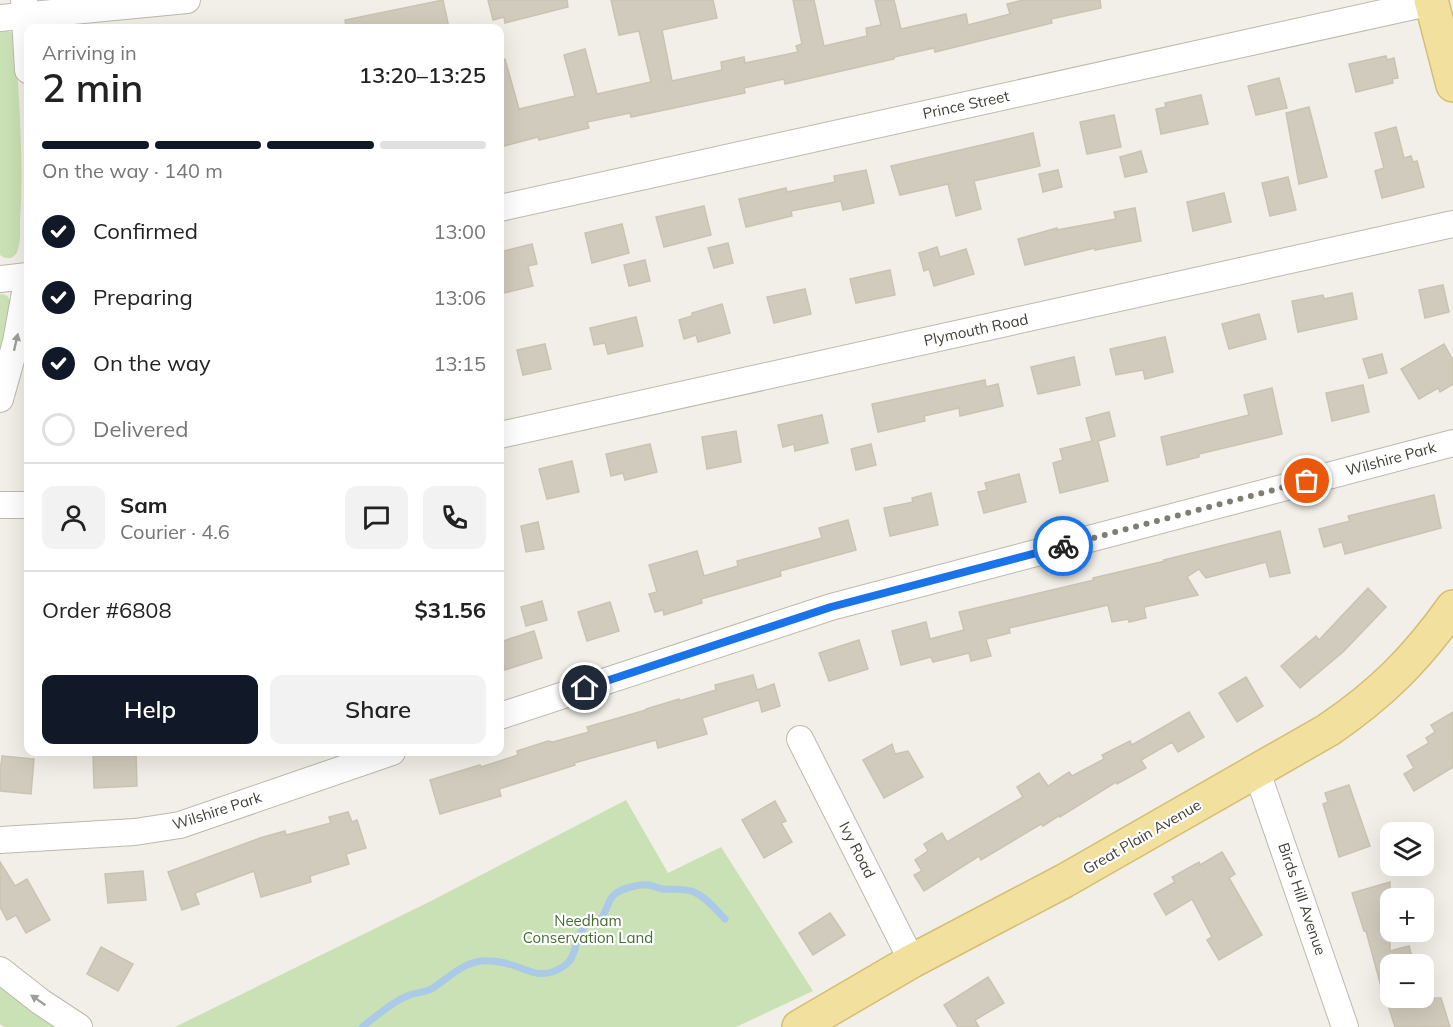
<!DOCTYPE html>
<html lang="en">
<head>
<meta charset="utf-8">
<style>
	body { margin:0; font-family:Mulish,sans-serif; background:#f2f2f2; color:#222; height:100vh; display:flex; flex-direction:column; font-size:22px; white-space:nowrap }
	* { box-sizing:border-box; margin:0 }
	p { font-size:20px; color:#767676 }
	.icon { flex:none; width:33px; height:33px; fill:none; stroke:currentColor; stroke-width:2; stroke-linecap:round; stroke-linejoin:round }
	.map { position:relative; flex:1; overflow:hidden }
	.panel { position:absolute; left:24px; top:24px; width:480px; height:732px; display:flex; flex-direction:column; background:#fff; border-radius:12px; box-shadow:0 6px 24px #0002 }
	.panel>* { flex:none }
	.controls { position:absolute; left:1380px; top:822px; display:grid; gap:12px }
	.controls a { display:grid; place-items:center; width:54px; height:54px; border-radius:12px; background:#fff; box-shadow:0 6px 24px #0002; font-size:30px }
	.pin { position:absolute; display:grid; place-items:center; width:51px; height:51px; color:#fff; margin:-26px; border:3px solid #fff; border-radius:50%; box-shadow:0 2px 6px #0007 }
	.courier { position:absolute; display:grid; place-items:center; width:60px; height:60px; margin:-30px; border:4px solid #1a73e8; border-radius:50%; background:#fff; color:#222; box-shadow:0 2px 8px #0007 }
	.head em { font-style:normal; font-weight:600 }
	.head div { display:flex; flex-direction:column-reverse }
	.head { display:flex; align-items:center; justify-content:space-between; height:102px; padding:0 18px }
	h1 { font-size:39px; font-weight:600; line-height:45px }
	.bar { display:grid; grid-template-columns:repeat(4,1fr); gap:9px 6px; align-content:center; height:72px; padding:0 18px }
	.bar i { height:8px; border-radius:4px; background:#e0e0e0 }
	.bar .on { background:#111827 }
	.bar p { grid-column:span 4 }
	.line { display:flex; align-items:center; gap:15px; padding:0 18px; border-top:2px solid #e0e0e0 }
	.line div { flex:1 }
	.round { display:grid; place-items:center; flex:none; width:63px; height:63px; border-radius:12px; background:#f2f2f2 }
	ol { padding:0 18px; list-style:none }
	li { display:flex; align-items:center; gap:18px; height:66px }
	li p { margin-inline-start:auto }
	li .icon { padding:6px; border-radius:50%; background:#111827; color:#fff; stroke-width:4 }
	li:last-child { color:#767676 }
	li i { width:33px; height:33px; border:3px solid #e0e0e0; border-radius:50% }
	.action { display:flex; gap:12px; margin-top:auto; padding:12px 18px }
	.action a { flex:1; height:69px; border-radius:12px; background:#111827; color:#fff; font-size:24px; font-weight:600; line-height:69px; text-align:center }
	.action a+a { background:#f2f2f2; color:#222 }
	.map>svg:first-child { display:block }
	.green { fill:#c9e1b4 }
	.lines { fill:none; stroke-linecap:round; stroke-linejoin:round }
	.stream { stroke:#aacae7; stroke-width:7 }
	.building { fill:#d1cbbd; stroke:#cbc3b1; stroke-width:1.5 }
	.minor-casing { stroke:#beb9ad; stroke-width:28 }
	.major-casing { stroke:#d5be71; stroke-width:36 }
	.minor { stroke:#fff; stroke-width:26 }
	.major { stroke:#f2e09f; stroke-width:33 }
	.oneway { fill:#a19f9a }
	.done { stroke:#807d74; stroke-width:6; stroke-dasharray:0 10.8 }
	.route { stroke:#1a73e8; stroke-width:8 }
	.labels { text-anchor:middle; stroke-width:4.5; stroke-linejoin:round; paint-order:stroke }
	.street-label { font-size:15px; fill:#433f36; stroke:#fff }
	.park-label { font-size:15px; fill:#446e31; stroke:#fff }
</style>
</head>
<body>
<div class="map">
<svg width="1453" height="1027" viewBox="0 0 1453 1027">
	<rect width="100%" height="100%" fill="#f1efe7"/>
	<!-- green -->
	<g class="green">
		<path d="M4,30L11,32L15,37C19,99 24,160 20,222C20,231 21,246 16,254C11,260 5,259 0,255V31Z"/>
		<path d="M0,294C7,294 10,298 11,304L0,358Z"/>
		<polygon points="626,800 668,873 721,847 813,991 736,1027 175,1027 431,901"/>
		<polygon points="0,983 60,1027 5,1027 0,1024"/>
	</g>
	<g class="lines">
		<!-- stream -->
		<path class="stream" d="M362,1027C377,1016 390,1003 407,996C416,992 425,993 433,988C451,976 466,959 490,961C497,961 505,963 512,965C526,969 537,977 552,972C579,962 571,950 582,930C586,923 595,924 601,918C607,912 607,901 614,895C621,888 640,884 649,885C654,886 658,888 662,889C673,890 684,888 694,892C706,897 716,910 725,919"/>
	</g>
	<!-- building -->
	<g class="building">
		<polygon points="443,0 449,28 346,28 345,20"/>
		<polygon points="488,0 567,0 568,7 505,23 504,17 493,20"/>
		<polygon points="611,0 713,0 717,18 662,30 672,81 722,70 721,62 744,57 745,63 798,52 796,46 802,44 793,0 814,0 824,46 867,36 866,28 881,25 875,0 894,0 901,29 966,14 968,25 1010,14 1007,4 1023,0 1100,0 1101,8 1051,19 1052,23 935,52 934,48 894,57 894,59 785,84 784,79 744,88 745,93 631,117 630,113 587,122 589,128 539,140 538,137 500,147 500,60 505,59 519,109 575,96 564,55 585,49 597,94 651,82 639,31 619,35"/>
		<polygon points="1386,56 1387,60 1394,58 1398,78 1392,79 1393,83 1356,92 1349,64"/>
		<polygon points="1279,78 1287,108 1256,115 1248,86"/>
		<polygon points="1201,95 1208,124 1161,134 1156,109 1166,107 1165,103"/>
		<polygon points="1309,107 1327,177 1299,184 1286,113"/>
		<polygon points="1114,115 1121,147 1087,154 1080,122"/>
		<polygon points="1396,127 1404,158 1411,156 1413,162 1417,161 1424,187 1382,198 1375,171 1384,168 1375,133"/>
		<polygon points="1033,133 1040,166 974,181 981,209 956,216 948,184 900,195 891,166"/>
		<polygon points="1141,151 1147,172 1125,177 1120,157"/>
		<polygon points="866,170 874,203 843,210 841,201 791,211 792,216 746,227 739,199 786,188 787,192 835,182 834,176"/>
		<polygon points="1058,170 1062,187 1043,192 1039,174"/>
		<polygon points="1288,177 1296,210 1270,216 1262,183"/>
		<polygon points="1224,193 1231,222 1193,231 1187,202"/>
		<polygon points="704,206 711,235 664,247 656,217"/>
		<polygon points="1135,208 1141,241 1095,250 1095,248 1025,265 1018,239 1057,228 1057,230 1116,219 1114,212"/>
		<polygon points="622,224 629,253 592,263 585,233"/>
		<polygon points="728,243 733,263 714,268 708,248"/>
		<polygon points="532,244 537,264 528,266 533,286 504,293 500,274 500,252"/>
		<polygon points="937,247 940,257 966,249 974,274 934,286 929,269 924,271 919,253"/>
		<polygon points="645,260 650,281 629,286 624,265"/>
		<polygon points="890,270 895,295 856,303 850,279"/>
		<polygon points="1443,285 1449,312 1425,318 1419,290"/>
		<polygon points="805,289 811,314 774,323 767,297"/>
		<polygon points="1352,293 1357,319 1298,332 1292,301 1323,295 1324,299"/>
		<polygon points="722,304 730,333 698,342 696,335 684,339 679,320 692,316 692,313"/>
		<polygon points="1259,314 1266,339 1229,349 1222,324"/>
		<polygon points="636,317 643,346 608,354 605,343 594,345 590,328"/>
		<polygon points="1165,337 1173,372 1145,379 1143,370 1116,375 1110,349"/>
		<polygon points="545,344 551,369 523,375 517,350"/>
		<polygon points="1444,344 1453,360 1453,384 1440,392 1438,388 1419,399 1401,369"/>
		<polygon points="1382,354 1387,373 1369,378 1363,359"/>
		<polygon points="1074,357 1080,385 1038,394 1031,367"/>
		<polygon points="985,380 986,387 998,384 1003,406 960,416 959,408 924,416 925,421 878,432 872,404"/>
		<polygon points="1363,385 1369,412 1332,421 1326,393"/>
		<polygon points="1272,388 1282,434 1199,454 1199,457 1167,465 1161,437 1249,415 1244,395"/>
		<polygon points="1109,412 1115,436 1098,441 1108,481 1060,493 1053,463 1063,460 1060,449 1092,441 1086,418"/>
		<polygon points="822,415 828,443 795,451 794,444 783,447 778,425"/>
		<polygon points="736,431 741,462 707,469 702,437"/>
		<polygon points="650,444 657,472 625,480 623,473 611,476 606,454"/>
		<polygon points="871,444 876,465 856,470 851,449"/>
		<polygon points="572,461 579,492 547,499 539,469"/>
		<polygon points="1019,474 1026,502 984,513 978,492 987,490 985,483"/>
		<polygon points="931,493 938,525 890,536 884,508 913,502 912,498"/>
		<polygon points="1434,495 1441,528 1345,554 1342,542 1324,547 1319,529 1350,521 1348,516"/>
		<polygon points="848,520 856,550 780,571 781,576 701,599 702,603 664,615 663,610 655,612 649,594 657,592 649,565 697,551 704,576 738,566 737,561 822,538 819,528"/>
		<polygon points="538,522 544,549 526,552 521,526"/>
		<polygon points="1280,531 1290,573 1270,577 1266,562 1206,578 1199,569 1187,577 1198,595 1144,607 1146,618 1129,622 1128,619 1112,622 1108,605 1009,628 1010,633 986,639 991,656 971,661 969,653 933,662 931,657 901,665 892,631 926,622 930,639 964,630 959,612 1094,580 1093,578 1165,561 1164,560"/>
		<polygon points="1368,588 1386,607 1343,652 1300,688 1281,666 1316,636 1319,640"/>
		<polygon points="542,601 547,620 526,626 521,607"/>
		<polygon points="610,602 619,631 587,641 578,612"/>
		<polygon points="534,631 542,658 505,670 504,665 500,666 500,642"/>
		<polygon points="859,640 868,669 829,681 819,653"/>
		<polygon points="753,675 757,690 774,684 780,706 762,712 759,700 702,718 707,734 658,748 656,740 574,763 575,765 499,789 501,796 440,814 430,780 480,765 481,767 518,755 517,751 548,741 553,742 589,732 587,727 646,710 646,709 679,699 679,701 716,690 715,685"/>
		<polygon points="1246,677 1263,706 1237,722 1219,693"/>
		<polygon points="1189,712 1204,737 1178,752 1172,742 1141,760 1146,768 1117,784 1116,782 1060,817 1060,815 1043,826 1041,824 981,860 979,856 924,891 914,875 922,871 915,860 928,851 924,844 942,833 947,842 1023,797 1017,787 1039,773 1048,786 1069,772 1072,776 1104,759 1102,755 1130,741 1132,745"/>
		<polygon points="1453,712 1453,767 1414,791 1404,774 1414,768 1407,756 1429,743 1426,738 1435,732 1431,725"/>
		<polygon points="892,744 895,754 908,751 923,777 884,798 863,760"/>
		<polygon points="93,752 136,752 137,786 94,788"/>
		<polygon points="2,756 34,759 31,794 0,791 0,765 1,765"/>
		<polygon points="1349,785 1370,846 1339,857 1323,804 1328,802 1325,793"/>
		<polygon points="775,801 786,821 781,823 792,842 764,858 742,820"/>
		<polygon points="348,812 352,822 357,820 366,848 346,854 349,864 310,876 311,882 261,897 254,871 195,893 199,904 182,910 168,872 260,838 285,831 286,835 331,823 329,817"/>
		<polygon points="1222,852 1235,874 1229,878 1262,935 1219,960 1207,940 1212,937 1192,899 1166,915 1154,894 1175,882 1172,877 1199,862 1200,865"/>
		<polygon points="0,862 15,886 27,879 50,920 26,933 16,915 7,920 0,907"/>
		<polygon points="143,871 146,900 108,903 105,874"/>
		<polygon points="1390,882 1390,951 1409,946 1414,964 1390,964 1390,998 1441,998 1450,1027 1395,1027 1388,1005 1386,1005 1366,931 1364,931 1352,893"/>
		<polygon points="830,913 845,935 813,955 799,933"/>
		<polygon points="101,947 133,964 118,991 87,974"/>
		<polygon points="988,977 1004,1003 975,1020 979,1027 958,1027 944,1005"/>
	</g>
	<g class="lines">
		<!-- minor casing -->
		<g class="minor-casing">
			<g id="minor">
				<polyline points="24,0 28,70"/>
				<polyline points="0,18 187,0"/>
				<polyline points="500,208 1432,2"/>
				<polyline points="0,279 28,276"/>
				<polyline points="0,399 16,342 28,276"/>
				<polyline points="500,435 1453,224"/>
				<polyline points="0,505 28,505"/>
				<polyline points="500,716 831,607 1453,443"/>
				<polyline points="800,739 912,961"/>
				<polyline points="1257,772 1345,1027"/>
				<polyline points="0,840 135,832 180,825 392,752"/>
				<polyline points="0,970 41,1002 79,1027"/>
			</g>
		</g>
		<!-- major casing -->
		<g class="major-casing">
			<g id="major">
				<polyline points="1431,0 1453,85"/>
				<path d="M799,1027L912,961L1064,881L1328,730C1381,694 1416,659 1453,607"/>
			</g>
		</g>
		<!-- minor -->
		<use href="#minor" class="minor"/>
		<!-- major -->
		<use href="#major" class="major"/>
	</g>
	<!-- one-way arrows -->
	<defs><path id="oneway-solid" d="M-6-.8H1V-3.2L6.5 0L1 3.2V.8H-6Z" transform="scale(1.5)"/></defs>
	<g class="oneway">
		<use href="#oneway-solid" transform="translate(16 342) rotate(-77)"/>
		<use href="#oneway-solid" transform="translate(38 1000) rotate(-145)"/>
	</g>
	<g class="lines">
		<!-- done -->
		<polyline class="done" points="1063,546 1307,481"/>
		<!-- route -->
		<polyline class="route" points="585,688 831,607 1063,546"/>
	</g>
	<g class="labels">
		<!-- street labels -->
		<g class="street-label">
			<text transform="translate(966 105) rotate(-12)" y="5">Prince Street</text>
			<text transform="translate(976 330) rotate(-12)" y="5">Plymouth Road</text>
			<text transform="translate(1391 459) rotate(-15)" y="5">Wilshire Park</text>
			<text transform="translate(217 811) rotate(-18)" y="5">Wilshire Park</text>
			<text transform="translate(1142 837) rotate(-30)" y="5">Great Plain Avenue</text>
			<text transform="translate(857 850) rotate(63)" y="5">Ivy Road</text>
			<text transform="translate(1302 899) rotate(71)" y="5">Birds Hill Avenue</text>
		</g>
		<!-- park labels -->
		<g class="park-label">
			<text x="588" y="926">Needham<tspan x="588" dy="17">Conservation Land</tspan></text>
		</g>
	</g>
</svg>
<div class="controls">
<a><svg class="icon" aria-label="layers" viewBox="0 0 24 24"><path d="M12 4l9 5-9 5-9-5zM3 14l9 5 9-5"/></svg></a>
<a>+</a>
<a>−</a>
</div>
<div class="pin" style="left:1307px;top:481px;background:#ea580c"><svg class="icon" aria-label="bag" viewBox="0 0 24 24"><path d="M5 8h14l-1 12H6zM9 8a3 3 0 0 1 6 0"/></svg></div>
<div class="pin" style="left:585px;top:688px;background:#1f2937"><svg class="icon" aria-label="home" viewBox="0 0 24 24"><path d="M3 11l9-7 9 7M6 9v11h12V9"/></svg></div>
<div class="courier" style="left:1063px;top:546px"><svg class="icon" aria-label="bike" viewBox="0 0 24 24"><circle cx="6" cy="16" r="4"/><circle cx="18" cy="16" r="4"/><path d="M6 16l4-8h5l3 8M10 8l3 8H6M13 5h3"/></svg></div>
<section class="panel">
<div class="head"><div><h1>2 min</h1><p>Arriving in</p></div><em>13:20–13:25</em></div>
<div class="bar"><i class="on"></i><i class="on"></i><i class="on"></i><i></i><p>On the way · 140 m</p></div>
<ol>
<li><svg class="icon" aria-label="check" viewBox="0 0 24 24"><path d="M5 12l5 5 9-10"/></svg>Confirmed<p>13:00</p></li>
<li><svg class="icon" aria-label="check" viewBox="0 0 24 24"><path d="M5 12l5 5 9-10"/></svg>Preparing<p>13:06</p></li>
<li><svg class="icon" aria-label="check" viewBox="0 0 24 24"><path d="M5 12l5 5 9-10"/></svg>On the way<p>13:15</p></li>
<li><i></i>Delivered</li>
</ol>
<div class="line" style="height:108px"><a class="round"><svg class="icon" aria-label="person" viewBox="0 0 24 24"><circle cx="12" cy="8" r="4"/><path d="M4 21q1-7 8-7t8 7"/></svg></a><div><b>Sam</b><p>Courier · 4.6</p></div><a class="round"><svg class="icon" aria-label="chat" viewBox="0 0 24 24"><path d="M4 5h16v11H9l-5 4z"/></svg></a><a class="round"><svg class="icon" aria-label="phone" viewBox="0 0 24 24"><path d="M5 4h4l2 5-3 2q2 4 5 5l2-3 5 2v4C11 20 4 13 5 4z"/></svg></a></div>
<div class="line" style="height:78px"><div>Order #6808</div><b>$31.56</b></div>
<div class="action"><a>Help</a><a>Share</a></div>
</section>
</div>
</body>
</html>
